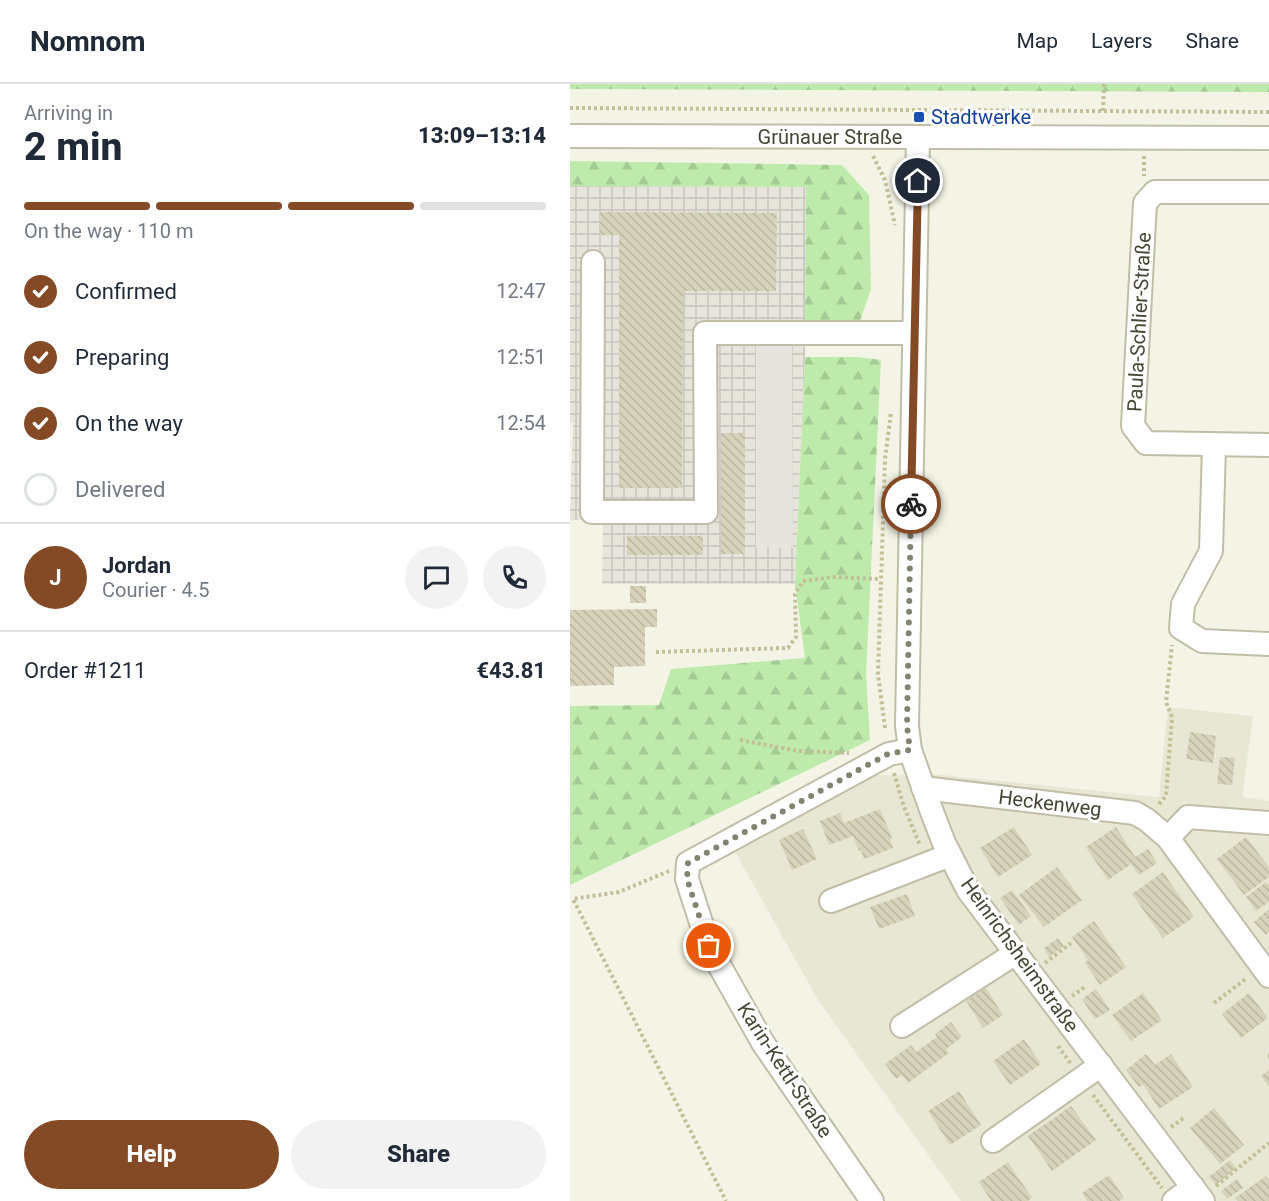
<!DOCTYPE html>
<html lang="en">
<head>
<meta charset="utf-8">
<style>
	body { margin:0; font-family:Roboto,sans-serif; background:#f2f2f3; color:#1f2937; height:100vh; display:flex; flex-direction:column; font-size:22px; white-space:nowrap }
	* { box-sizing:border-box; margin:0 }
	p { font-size:20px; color:#747a83 }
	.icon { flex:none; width:33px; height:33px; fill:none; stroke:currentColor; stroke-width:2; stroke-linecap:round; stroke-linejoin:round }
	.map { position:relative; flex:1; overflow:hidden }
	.sheet { display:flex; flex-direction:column; background:#fff; width:570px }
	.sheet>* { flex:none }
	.pin { position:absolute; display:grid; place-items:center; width:51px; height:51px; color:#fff; margin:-26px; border:3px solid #fff; border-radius:50%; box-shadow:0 2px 6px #0007 }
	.courier { position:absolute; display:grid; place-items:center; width:60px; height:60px; margin:-30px; border:4px solid #844a26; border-radius:50%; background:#fff; color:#222; box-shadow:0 2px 8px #0007 }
	.summary em { font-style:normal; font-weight:800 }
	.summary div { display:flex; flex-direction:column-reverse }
	.summary { display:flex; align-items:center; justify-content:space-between; height:102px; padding:0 24px }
	h1 { font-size:39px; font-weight:800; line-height:45px }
	.bar { display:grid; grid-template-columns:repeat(4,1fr); gap:9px 6px; align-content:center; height:72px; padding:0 24px }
	.bar i { height:8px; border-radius:4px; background:#e0e1e3 }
	.bar .selected { background:#844a26 }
	.bar p { grid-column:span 4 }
	.line { display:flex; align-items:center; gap:15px; padding:0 24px; border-top:2px solid #e0e1e3 }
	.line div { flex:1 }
	.round { display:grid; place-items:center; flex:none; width:63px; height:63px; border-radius:32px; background:#f2f2f3 }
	ol { padding:0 24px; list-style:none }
	li { display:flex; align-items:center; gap:18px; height:66px }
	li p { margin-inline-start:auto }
	li .icon { padding:6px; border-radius:50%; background:#844a26; color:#fff; stroke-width:4 }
	li:last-child { color:#747a83 }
	li i { width:33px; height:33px; border:3px solid #e0e1e3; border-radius:50% }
	.action { display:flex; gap:12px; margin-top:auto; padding:12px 24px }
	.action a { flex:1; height:69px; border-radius:36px; background:#844a26; color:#fff; font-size:24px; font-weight:800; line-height:69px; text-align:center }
	.action a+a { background:#f2f2f3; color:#1f2937 }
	header { display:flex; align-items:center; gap:36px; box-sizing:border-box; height:84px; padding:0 30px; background:#fff; border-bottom:2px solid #e0e1e3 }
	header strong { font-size:28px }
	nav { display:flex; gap:33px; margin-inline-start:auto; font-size:21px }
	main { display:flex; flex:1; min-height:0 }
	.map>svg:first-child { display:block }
	.residential { fill:#e8e7d4 }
	.industrial { fill:url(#industrial-grid) }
	.forest { fill:url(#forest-firs) }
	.parking { fill:#e5e4de }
	.building { fill:url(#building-back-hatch) }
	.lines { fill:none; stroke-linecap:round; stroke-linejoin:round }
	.minor-casing { stroke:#c0bea8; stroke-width:26 }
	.path { stroke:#c3bf98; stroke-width:4; stroke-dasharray:3 3; stroke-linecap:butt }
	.minor { stroke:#fff; stroke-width:22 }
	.done { stroke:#848273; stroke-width:6; stroke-dasharray:0 10.8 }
	.route { stroke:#844a26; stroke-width:8 }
	.transit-dot { fill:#1a4fb4; stroke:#fff; stroke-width:2 }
	.labels { text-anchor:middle; stroke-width:6; stroke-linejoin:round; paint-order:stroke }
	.transit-label { font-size:20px; fill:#164399; stroke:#fff; text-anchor:start }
	.street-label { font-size:20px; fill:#474535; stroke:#fff }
</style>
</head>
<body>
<header>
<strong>Nomnom</strong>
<nav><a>Map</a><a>Layers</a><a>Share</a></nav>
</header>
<main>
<section class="sheet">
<div class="summary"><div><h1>2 min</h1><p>Arriving in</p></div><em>13:09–13:14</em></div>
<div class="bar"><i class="selected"></i><i class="selected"></i><i class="selected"></i><i></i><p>On the way · 110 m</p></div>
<ol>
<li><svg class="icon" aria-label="check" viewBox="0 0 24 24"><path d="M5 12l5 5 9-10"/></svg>Confirmed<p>12:47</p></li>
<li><svg class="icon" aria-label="check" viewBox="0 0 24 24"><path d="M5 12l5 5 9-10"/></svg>Preparing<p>12:51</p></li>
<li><svg class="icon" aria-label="check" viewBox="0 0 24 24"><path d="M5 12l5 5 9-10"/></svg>On the way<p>12:54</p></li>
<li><i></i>Delivered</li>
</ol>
<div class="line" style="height:108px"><b class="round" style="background:#844a26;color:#fff">J</b><div><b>Jordan</b><p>Courier · 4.5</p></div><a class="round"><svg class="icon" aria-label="chat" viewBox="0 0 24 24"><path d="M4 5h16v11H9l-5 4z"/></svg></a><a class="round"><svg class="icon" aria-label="phone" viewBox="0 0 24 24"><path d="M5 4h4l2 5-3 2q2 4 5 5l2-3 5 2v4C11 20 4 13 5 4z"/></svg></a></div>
<div class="line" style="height:78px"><div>Order #1211</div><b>€43.81</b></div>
<div class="action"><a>Help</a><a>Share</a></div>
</section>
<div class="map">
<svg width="699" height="1117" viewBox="0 0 699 1117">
	<defs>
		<pattern id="industrial-grid" width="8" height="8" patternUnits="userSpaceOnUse" patternTransform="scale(1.5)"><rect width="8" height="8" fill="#e6e4db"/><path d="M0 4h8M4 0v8" fill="none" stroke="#c7c5bd"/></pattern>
		<pattern id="forest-firs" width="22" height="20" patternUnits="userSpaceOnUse" patternTransform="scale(1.5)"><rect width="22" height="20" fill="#beebac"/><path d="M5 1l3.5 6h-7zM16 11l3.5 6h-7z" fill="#a5cb95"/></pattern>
		<pattern id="building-back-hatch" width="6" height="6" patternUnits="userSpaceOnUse" patternTransform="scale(1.5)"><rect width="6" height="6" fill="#d7d3bb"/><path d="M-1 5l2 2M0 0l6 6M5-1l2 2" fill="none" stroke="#bab6a1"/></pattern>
	</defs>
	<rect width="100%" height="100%" fill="#f4f4e6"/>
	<!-- residential -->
	<polygon class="residential" points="598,623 683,632 672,713 699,717 699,1117 391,1117 248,916 159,757 286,692 362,690 589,713"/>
	<!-- industrial -->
	<polygon class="industrial" points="0,102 236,103 235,273 225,500 32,500 33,436 0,436 3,339 0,339"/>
	<!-- forest -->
	<g class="forest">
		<polygon points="0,0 699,0 699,8 0,5"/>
		<polygon points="0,77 272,81 299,111 301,205 290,237 235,238 236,103 0,102"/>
		<polygon points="235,273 288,273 311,276 296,591 300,656 0,801 0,622 89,621 101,585 235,574 225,500"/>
	</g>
	<!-- parking -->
	<polygon class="parking" points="222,260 223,464 186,464 186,261"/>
	<!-- building -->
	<g class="building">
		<polygon points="30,128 207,129 206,207 113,207 112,404 49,404 49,151 30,151"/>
		<rect x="151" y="349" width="24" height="121"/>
		<rect x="57" y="452" width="76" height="19"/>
		<rect x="60" y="502" width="16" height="17"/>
		<polygon points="87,525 87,543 75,543 75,582 44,583 44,601 0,602 0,526"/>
		<polygon points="620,648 646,652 643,679 616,675"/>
		<polygon points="650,673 665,674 662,701 647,700"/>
		<polygon points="310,725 322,754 320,755 323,764 294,775 291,766 289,767 283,752 259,761 250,737 270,729 274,739"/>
		<polygon points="444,743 462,771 428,793 410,764"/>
		<polygon points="546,743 565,773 578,765 587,779 569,791 561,780 538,796 516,763"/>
		<polygon points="233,745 247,775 222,786 209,756"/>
		<polygon points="676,753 699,783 699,793 674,811 647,775"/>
		<polygon points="487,783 512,816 474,843 449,811"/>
		<polygon points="593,788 624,833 593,854 562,810"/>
		<polygon points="696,798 699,801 699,818 686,827 676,813"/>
		<polygon points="442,806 461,832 449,841 430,814"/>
		<polygon points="337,810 345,832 309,845 300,823"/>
		<polygon points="699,825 699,848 696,851 684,838"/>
		<polygon points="524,837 556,883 530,901 515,879 518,876 502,853"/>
		<polygon points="488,854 494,862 479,873 474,864"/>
		<polygon points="416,904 433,931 413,944 396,917"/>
		<polygon points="526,905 540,926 525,935 512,915"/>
		<polygon points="573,909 592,936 561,957 542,931"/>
		<polygon points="679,909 698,934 671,954 652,930"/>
		<polygon points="381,938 392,953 376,965 379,969 338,999 332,991 326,995 315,980 341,961 346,968 367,953 365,950"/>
		<polygon points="454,955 471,980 440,1001 423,977"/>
		<polygon points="576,970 585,981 601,970 623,1003 589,1025 573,1000 569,1003 556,986"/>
		<polygon points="699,986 699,1003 691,992"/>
		<polygon points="389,1007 411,1041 380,1061 358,1027"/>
		<polygon points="501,1022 526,1056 482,1087 458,1052"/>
		<polygon points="644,1024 674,1061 650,1080 620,1044"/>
		<polygon points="660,1076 666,1084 646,1101 639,1093"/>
		<polygon points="438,1078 462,1114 458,1117 421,1117 409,1098"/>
		<polygon points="539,1091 554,1114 549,1117 517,1117 512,1109"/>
		<polygon points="696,1092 699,1096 699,1117 668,1117 665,1114"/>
		<polygon points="667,1095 673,1104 657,1115 651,1107"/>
	</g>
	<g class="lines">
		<!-- minor casing -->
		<g class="minor-casing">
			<g id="minor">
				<polyline points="0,52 699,54"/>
				<polyline points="348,54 337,642 340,666 362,728 374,759 398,806 633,1117"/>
				<polyline points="699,108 585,108 575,119 563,342 576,359 699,361"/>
				<polyline points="23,178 22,428 136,428 135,249 344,249"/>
				<polyline points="644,361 641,467 613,520 611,544 632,557 699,560"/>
				<polyline points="353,704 565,729 577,736 598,754 699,892"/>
				<polyline points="598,754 618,733 699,739"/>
				<polyline points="261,817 380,771"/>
				<polyline points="332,942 446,869"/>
				<polyline points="423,1057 531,981"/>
				<polyline points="302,1117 193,959 139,863 117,795 118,779 319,670 340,666"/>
				<polyline points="604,1117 623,1103"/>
			</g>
		</g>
		<!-- path -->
		<g class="path">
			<polyline points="0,24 699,28"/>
			<polyline points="533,27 534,0"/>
			<polyline points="303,72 315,96 325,141"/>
			<polyline points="574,72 574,92"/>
			<polyline points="86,568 218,564 226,553 225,510 233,497 263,493 310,495"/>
			<polyline points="315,644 308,590 315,375 321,328"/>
			<polyline points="170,656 229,667 279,669"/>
			<polyline points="324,689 334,723 350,761"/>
			<polyline points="589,720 596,712 602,633 596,618 602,561"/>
			<polyline points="99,787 49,808 3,815 156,1117"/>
			<polyline points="475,879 501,859"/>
			<polyline points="502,912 516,902"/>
			<polyline points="644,919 677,894"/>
			<polyline points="488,962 501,980"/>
			<polyline points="698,972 699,972"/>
			<polyline points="523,1011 592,1104"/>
			<polyline points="601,1043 615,1033"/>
			<polyline points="646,1102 699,1059"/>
		</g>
		<!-- minor -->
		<use href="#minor" class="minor"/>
	</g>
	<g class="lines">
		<!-- done -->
		<polyline class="done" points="139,862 117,795 118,779 318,670 340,666 337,642 341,420"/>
		<!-- route -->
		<polyline class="route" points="341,420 348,97"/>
	</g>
	<!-- markers -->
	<rect class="transit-dot" x="343" y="27" width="12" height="12" rx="3"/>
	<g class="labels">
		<!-- transit labels -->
		<g class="transit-label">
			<text x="361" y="40">Stadtwerke</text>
		</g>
		<!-- street labels -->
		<g class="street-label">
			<text x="260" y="60">Grünauer Straße</text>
			<text transform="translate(569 238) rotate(-87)" y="7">Paula-Schlier-Straße</text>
			<text transform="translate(480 719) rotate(7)" y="7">Heckenweg</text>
			<text transform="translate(450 871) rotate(54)" y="7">Heinrichsheimstraße</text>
			<text transform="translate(215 986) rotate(57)" y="7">Karin-Kettl-Straße</text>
		</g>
	</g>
</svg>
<div class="pin" style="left:139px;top:862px;background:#ea580c"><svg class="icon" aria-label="bag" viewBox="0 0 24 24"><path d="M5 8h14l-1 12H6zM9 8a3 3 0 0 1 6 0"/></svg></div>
<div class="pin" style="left:348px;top:97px;background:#1f2937"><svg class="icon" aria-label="home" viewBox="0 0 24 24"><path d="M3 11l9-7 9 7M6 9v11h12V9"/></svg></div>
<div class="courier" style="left:341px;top:420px"><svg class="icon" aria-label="bike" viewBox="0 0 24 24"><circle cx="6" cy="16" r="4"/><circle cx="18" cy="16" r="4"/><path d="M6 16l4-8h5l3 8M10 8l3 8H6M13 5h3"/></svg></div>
</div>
</main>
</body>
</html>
